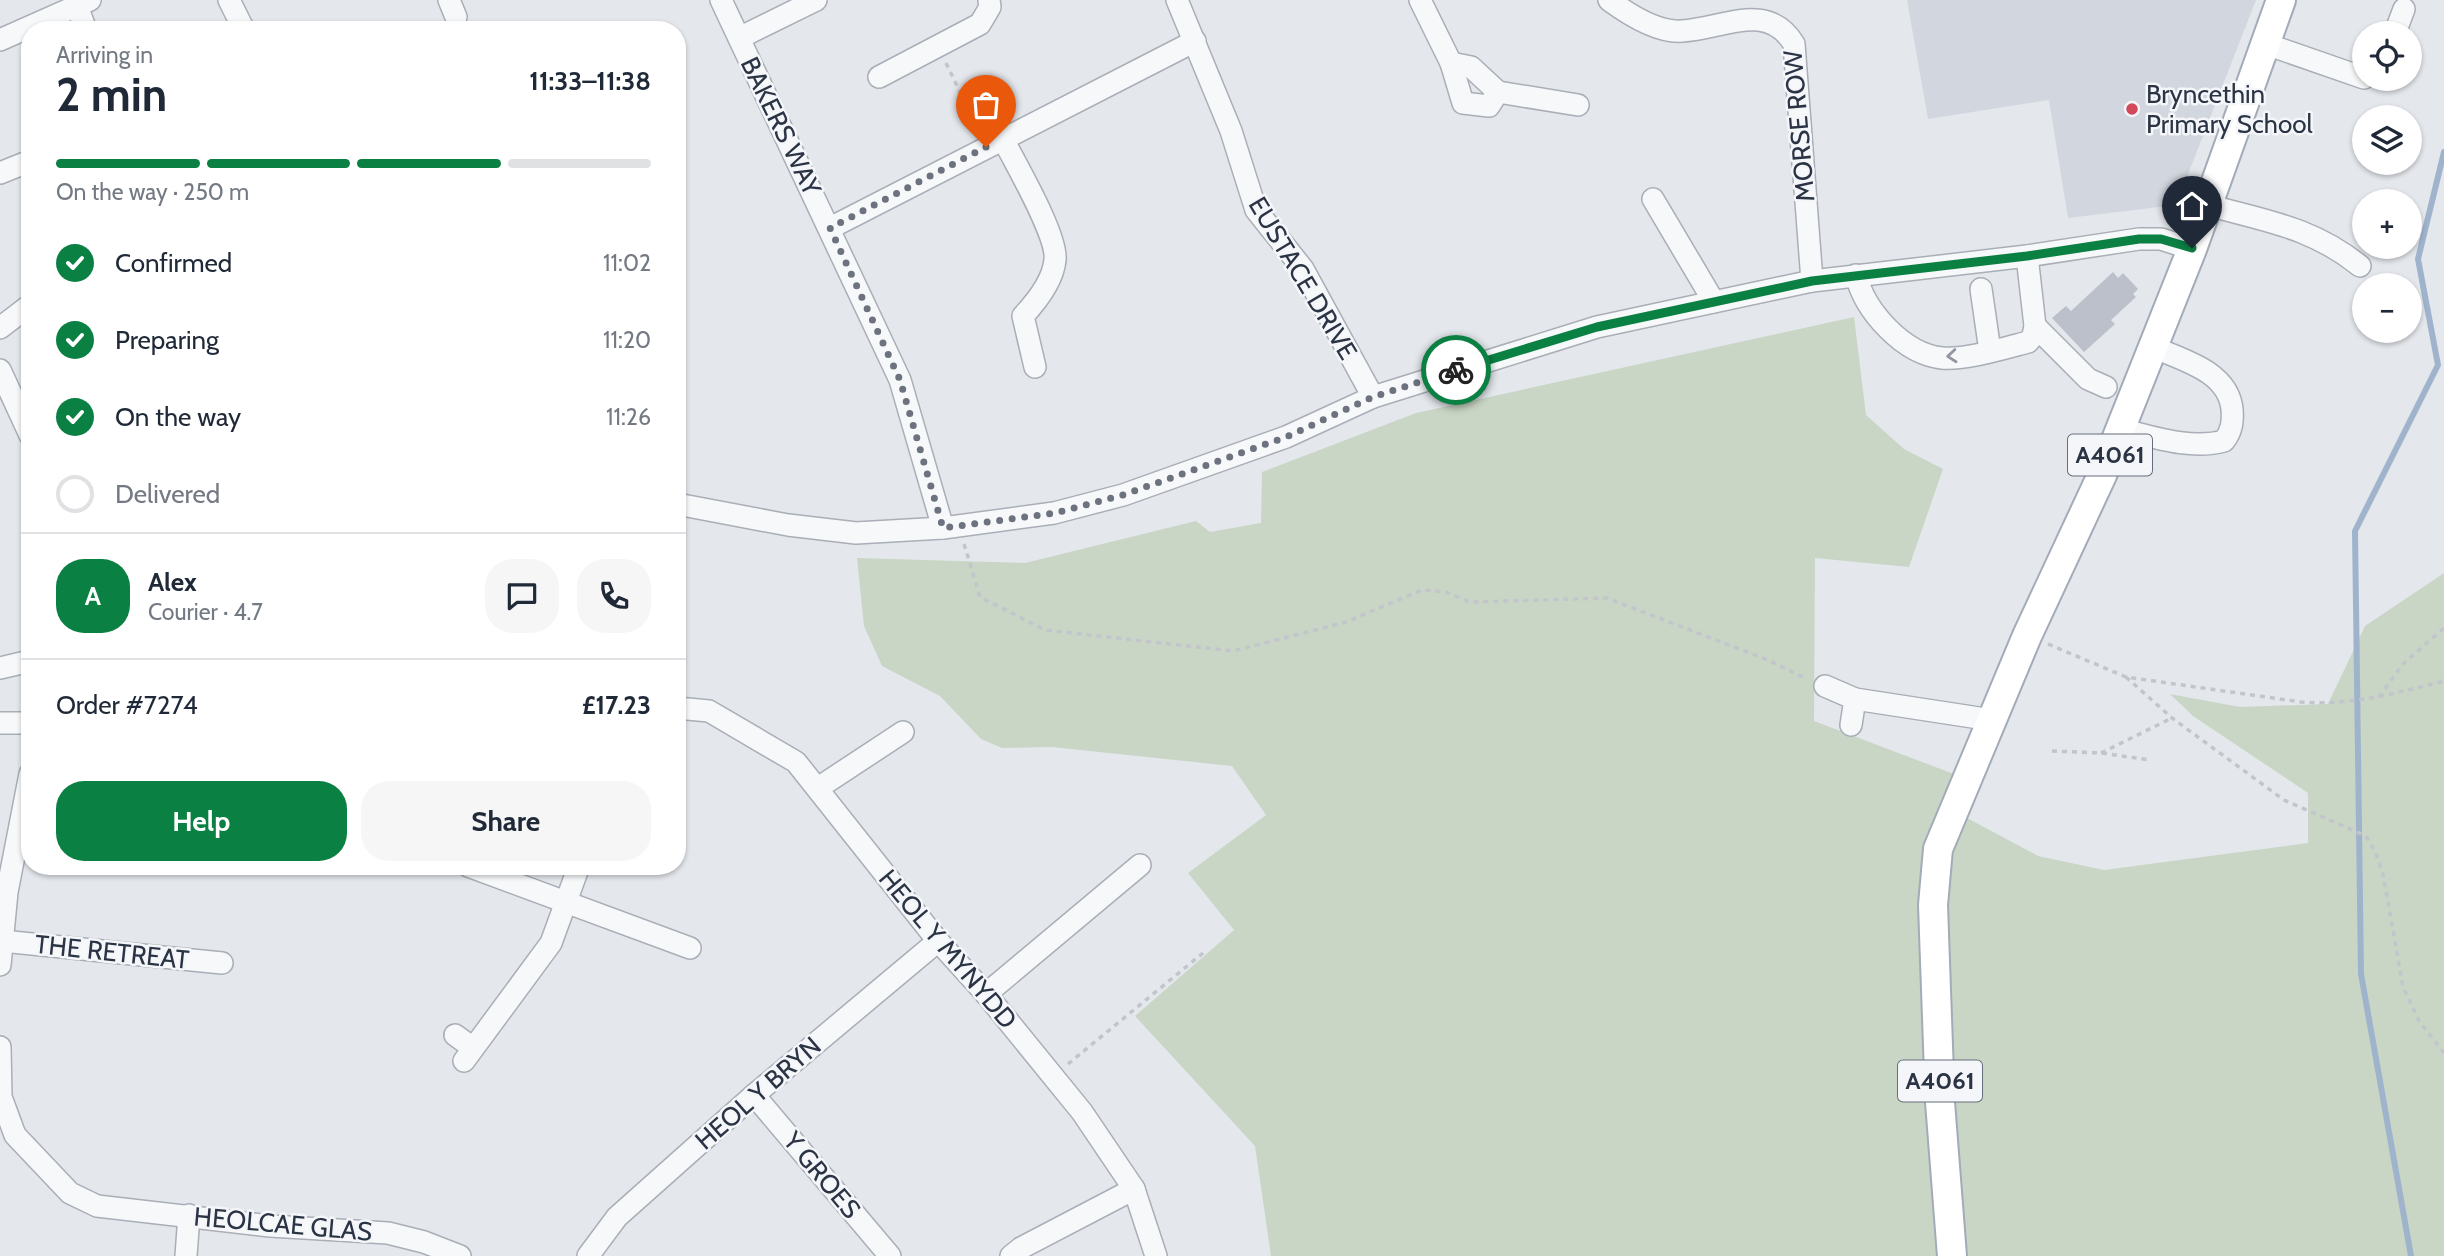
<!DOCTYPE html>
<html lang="en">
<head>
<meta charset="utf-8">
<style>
	body { margin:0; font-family:Cabin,sans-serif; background:#f6f6f7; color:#1f2937; height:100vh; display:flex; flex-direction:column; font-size:26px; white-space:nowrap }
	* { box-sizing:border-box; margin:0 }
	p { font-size:23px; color:#747a83 }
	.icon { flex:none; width:38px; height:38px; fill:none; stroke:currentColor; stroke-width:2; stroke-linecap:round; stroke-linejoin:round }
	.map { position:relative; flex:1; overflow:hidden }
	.details { position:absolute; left:21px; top:21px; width:665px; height:854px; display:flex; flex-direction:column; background:#fff; border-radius:28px; box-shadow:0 2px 5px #0004 }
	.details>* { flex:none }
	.buttons { position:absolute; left:2352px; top:21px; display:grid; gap:14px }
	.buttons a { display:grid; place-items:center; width:70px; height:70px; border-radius:50%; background:#fff; box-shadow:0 2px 5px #0004; font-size:35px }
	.pin { position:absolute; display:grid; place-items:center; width:60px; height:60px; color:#fff; margin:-72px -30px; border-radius:50% 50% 50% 0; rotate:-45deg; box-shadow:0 0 7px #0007 }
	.pin .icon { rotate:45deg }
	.courier { position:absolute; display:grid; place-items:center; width:70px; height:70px; margin:-35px; border:5px solid #0b8043; border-radius:50%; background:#fff; color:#222; box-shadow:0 2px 9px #0007 }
	.head em { font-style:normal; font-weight:700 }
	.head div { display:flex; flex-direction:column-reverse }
	.head { display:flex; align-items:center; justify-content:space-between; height:119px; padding:0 35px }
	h1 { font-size:46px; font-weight:700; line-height:52px }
	.bar { display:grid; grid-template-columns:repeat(4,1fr); gap:10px 7px; align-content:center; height:84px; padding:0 35px }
	.bar i { height:9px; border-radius:5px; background:#e0e1e3 }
	.bar .active { background:#0b8043 }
	.bar p { grid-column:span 4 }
	.line { display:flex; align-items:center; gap:18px; padding:0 35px; border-top:2px solid #e0e1e3 }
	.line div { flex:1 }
	.round { display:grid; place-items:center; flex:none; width:74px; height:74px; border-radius:28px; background:#f6f6f7 }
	ol { padding:0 35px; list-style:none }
	li { display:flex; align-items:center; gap:21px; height:77px }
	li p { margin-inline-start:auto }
	li .icon { padding:7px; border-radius:50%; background:#0b8043; color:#fff; stroke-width:4 }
	li:last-child { color:#747a83 }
	li i { width:38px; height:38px; border:4px solid #e0e1e3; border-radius:50% }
	.button { display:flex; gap:14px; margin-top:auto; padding:14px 35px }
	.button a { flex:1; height:80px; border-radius:28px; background:#0b8043; color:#fff; font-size:28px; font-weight:700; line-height:80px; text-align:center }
	.button a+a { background:#f6f6f7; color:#1f2937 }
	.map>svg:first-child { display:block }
	.built { fill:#d2d6de }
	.green { fill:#c9d6c5 }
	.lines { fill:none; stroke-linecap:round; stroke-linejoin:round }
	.stream { stroke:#9fb4cc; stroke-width:6 }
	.building { fill:#bbc0ca }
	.minor-casing { stroke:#a9aeb7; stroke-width:24 }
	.major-casing { stroke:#a3abb8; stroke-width:32 }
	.path { stroke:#c2c5cb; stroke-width:3.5; stroke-dasharray:5 5; stroke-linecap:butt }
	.minor { stroke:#f7f8fa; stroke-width:21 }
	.major { stroke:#fff; stroke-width:28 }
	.oneway { stroke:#9196a0 }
	.done { stroke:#6c737f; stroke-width:7; stroke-dasharray:0 12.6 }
	.route { stroke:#0b8043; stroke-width:9 }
	.poi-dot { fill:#d1495b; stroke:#f4f6f9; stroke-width:2.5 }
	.labels { text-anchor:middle; stroke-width:5; stroke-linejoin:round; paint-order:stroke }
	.shield { fill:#f4f6f9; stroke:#676e7b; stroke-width:2 }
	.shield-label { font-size:24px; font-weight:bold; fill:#2b3445 }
	.poi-label { font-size:26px; fill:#2b3445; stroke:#f4f6f9; text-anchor:start }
	.street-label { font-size:26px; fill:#2b3445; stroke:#f4f6f9 }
</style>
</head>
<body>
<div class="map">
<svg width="2444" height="1256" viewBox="0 0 2444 1256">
	<rect width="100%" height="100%" fill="#e4e7ec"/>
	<!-- built -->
	<polygon class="built" points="1907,0 2256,0 2176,205 2068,218 2049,100 1928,119"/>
	<!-- green -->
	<polygon class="green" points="1854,317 1866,415 1904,449 1943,469 1909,567 1815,558 1814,721 1967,779 1954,811 2038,856 2104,870 2308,843 2308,793 2193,716 2170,694 2240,707 2328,704 2365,626 2444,573 2444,1256 1271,1256 1255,1146 1135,1016 1234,930 1188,873 1266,815 1232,766 1052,747 1002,748 981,739 940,696 882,666 864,626 857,558 1025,563 1196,521 1210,532 1261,523 1262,472 1416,413"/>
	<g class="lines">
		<!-- stream -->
		<polyline class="stream" points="2411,1256 2361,974 2355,531 2438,365 2418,259 2444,152"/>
	</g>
	<!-- building -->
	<polygon class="building" points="2113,272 2118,278 2123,273 2138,289 2133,294 2136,297 2111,320 2115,324 2084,352 2052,318 2066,306 2071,311"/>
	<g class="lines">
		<!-- minor casing -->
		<g class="minor-casing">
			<g id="minor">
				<polyline points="229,0 244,30"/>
				<polyline points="449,0 456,17"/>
				<polyline points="721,0 900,380 943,528"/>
				<polyline points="1177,0 1231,131 1256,210 1303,269 1373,397"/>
				<polyline points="1420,0 1451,63 1463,103 1489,106 1498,92"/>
				<path d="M1609,0C1628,14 1657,33 1682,31C1723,29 1767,0 1794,44L1812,281"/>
				<polyline points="77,6 86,30"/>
				<polyline points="2395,33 2404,9"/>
				<polyline points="739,38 816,0"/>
				<polyline points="0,40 90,0"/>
				<polyline points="2266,44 2364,78"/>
				<polyline points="1451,63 1471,67 1498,92"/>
				<polyline points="879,77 980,24 990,7 989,0"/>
				<polyline points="1498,92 1578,105"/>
				<path d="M1003,139C1015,163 1058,236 1055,260C1053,281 1037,301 1023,316L1035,367"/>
				<polyline points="0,173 30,161"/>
				<polyline points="1653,199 1714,302"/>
				<path d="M2208,205C2265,221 2312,227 2360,266"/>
				<polyline points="830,228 1195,41"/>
				<path d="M1856,275C1865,312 1904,354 1942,358C1966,360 2005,348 2028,342L2033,336L2035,326L2027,256"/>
				<polyline points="1981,289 1990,351"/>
				<polyline points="2035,326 2088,379 2106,387"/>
				<polyline points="0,328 30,305"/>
				<polyline points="0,370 30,435"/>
				<path d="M2120,429C2153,437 2191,450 2224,441C2232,431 2233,421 2232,409C2228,371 2182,360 2153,347"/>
				<polyline points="677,504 788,525 856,533 943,528 1054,513 1123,495 1286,437 1373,397 1597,327 1812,281 2027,256 2139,239 2161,239 2192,249"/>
				<polyline points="0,668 30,661"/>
				<polyline points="1825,686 1855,699 1992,720"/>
				<polyline points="677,708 709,711 796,762 938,941 986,994 1082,1112 1134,1189 1156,1256"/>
				<polyline points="0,723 30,723"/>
				<polyline points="1851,725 1855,699"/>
				<polyline points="818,788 903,732"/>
				<polyline points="468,866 690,948"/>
				<polyline points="2,941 222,963"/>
				<polyline points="0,965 7,892 30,774"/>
				<polyline points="986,994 1140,865"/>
				<polyline points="455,1035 473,1048"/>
				<polyline points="0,1047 1,1097 15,1135 70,1193 97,1206 270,1226 388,1233 424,1242 460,1256"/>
				<polyline points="464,1061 551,943 579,866"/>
				<polyline points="754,1095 890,1256"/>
				<polyline points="186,1256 189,1215"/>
				<polyline points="588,1256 617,1217 754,1095 938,941"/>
				<polyline points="1011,1256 1021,1248 1134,1189"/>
			</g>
		</g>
		<!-- major casing -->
		<g class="major-casing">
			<polyline id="major" points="1952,1256 1940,1102 1933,905 1938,849 2027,636 2102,475 2192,249 2281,0"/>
		</g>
		<!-- path -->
		<g class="path">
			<polyline points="946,63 978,129"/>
			<polyline points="964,544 980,597 1045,630 1233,651 1346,622 1422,590 1446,592 1469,602 1607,598 1768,660 1807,679"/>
			<path d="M2048,644L2126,677L2301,702C2350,706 2397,693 2444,681"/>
			<polyline points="2126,677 2172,718 2284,800 2366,836 2375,851 2383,874 2403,987 2419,1021 2444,1053"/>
			<polyline points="2379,697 2403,664 2444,628"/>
			<polyline points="2052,751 2101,753 2150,760"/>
			<polyline points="2101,753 2172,718"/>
			<polyline points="1068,1064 1203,953"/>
		</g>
		<!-- minor -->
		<use href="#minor" class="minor"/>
		<!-- major -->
		<use href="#major" class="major"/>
	</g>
	<!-- one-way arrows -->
	<defs><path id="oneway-chevron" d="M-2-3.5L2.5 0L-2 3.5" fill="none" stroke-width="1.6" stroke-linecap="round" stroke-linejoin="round" transform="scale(1.75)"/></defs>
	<use class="oneway" href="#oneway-chevron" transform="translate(1952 356) rotate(175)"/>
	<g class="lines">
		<!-- done -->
		<polyline class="done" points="986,147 830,228 900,380 943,528 1055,513 1123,495 1286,437 1373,397 1456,370"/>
		<!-- route -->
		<polyline class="route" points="1456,370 1597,327 1812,281 2027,256 2139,239 2161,239 2192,248"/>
	</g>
	<!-- markers -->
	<circle class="poi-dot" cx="2132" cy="109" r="7"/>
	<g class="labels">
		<!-- shield labels -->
		<g class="shield">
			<rect x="2068" y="434.5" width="84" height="41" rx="5"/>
			<rect x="1898" y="1060.5" width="84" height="41" rx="5"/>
		</g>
		<g class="shield-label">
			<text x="2110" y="463">A4061</text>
			<text x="1940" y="1089">A4061</text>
		</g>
		<!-- poi labels -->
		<g class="poi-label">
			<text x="2146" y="103">Bryncethin<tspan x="2146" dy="30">Primary School</tspan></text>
		</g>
		<!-- street labels -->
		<g class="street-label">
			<text transform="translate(781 126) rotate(64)" y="9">BAKERS WAY</text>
			<text transform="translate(1799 126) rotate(-95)" y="9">MORSE ROW</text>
			<text transform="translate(1303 278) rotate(59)" y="9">EUSTACE DRIVE</text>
			<text transform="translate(948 949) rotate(50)" y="9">HEOL Y MYNYDD</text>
			<text transform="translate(112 952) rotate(6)" y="9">THE RETREAT</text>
			<text transform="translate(758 1093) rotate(-41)" y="9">HEOL Y BRYN</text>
			<text transform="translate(822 1175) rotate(50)" y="9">Y GROES</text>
			<text transform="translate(283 1224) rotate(5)" y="9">HEOLCAE GLAS</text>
		</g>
	</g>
</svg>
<div class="buttons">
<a><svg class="icon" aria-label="locate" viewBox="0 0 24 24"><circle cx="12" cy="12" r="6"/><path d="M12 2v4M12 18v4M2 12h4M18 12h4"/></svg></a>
<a><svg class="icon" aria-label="layers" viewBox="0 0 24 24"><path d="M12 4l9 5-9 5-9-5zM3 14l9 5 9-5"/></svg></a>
<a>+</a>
<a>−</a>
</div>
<div class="pin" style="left:986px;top:147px;background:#ea580c"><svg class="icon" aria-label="bag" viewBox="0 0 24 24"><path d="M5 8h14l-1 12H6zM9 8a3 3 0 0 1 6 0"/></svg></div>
<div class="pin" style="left:2192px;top:248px;background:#1f2937"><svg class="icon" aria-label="home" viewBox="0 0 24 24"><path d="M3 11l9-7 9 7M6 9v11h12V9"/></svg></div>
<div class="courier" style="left:1456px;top:370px"><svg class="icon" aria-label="bike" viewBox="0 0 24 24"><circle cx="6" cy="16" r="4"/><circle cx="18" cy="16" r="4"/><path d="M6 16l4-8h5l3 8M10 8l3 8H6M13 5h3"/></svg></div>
<section class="details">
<div class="head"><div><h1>2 min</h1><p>Arriving in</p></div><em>11:33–11:38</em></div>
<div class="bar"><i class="active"></i><i class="active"></i><i class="active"></i><i></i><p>On the way · 250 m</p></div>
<ol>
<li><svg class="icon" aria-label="check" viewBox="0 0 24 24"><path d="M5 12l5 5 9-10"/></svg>Confirmed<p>11:02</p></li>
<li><svg class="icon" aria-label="check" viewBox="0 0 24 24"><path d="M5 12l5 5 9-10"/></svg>Preparing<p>11:20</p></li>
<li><svg class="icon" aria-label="check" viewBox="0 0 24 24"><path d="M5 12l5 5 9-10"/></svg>On the way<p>11:26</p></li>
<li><i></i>Delivered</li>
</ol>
<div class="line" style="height:126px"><b class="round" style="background:#0b8043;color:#fff">A</b><div><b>Alex</b><p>Courier · 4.7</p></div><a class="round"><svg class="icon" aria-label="chat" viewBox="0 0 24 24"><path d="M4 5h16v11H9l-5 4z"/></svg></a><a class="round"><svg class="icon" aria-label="phone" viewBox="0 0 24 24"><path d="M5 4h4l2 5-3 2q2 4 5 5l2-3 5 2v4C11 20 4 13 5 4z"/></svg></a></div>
<div class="line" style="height:91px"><div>Order #7274</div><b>£17.23</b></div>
<div class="button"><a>Help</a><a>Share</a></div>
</section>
</div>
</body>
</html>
